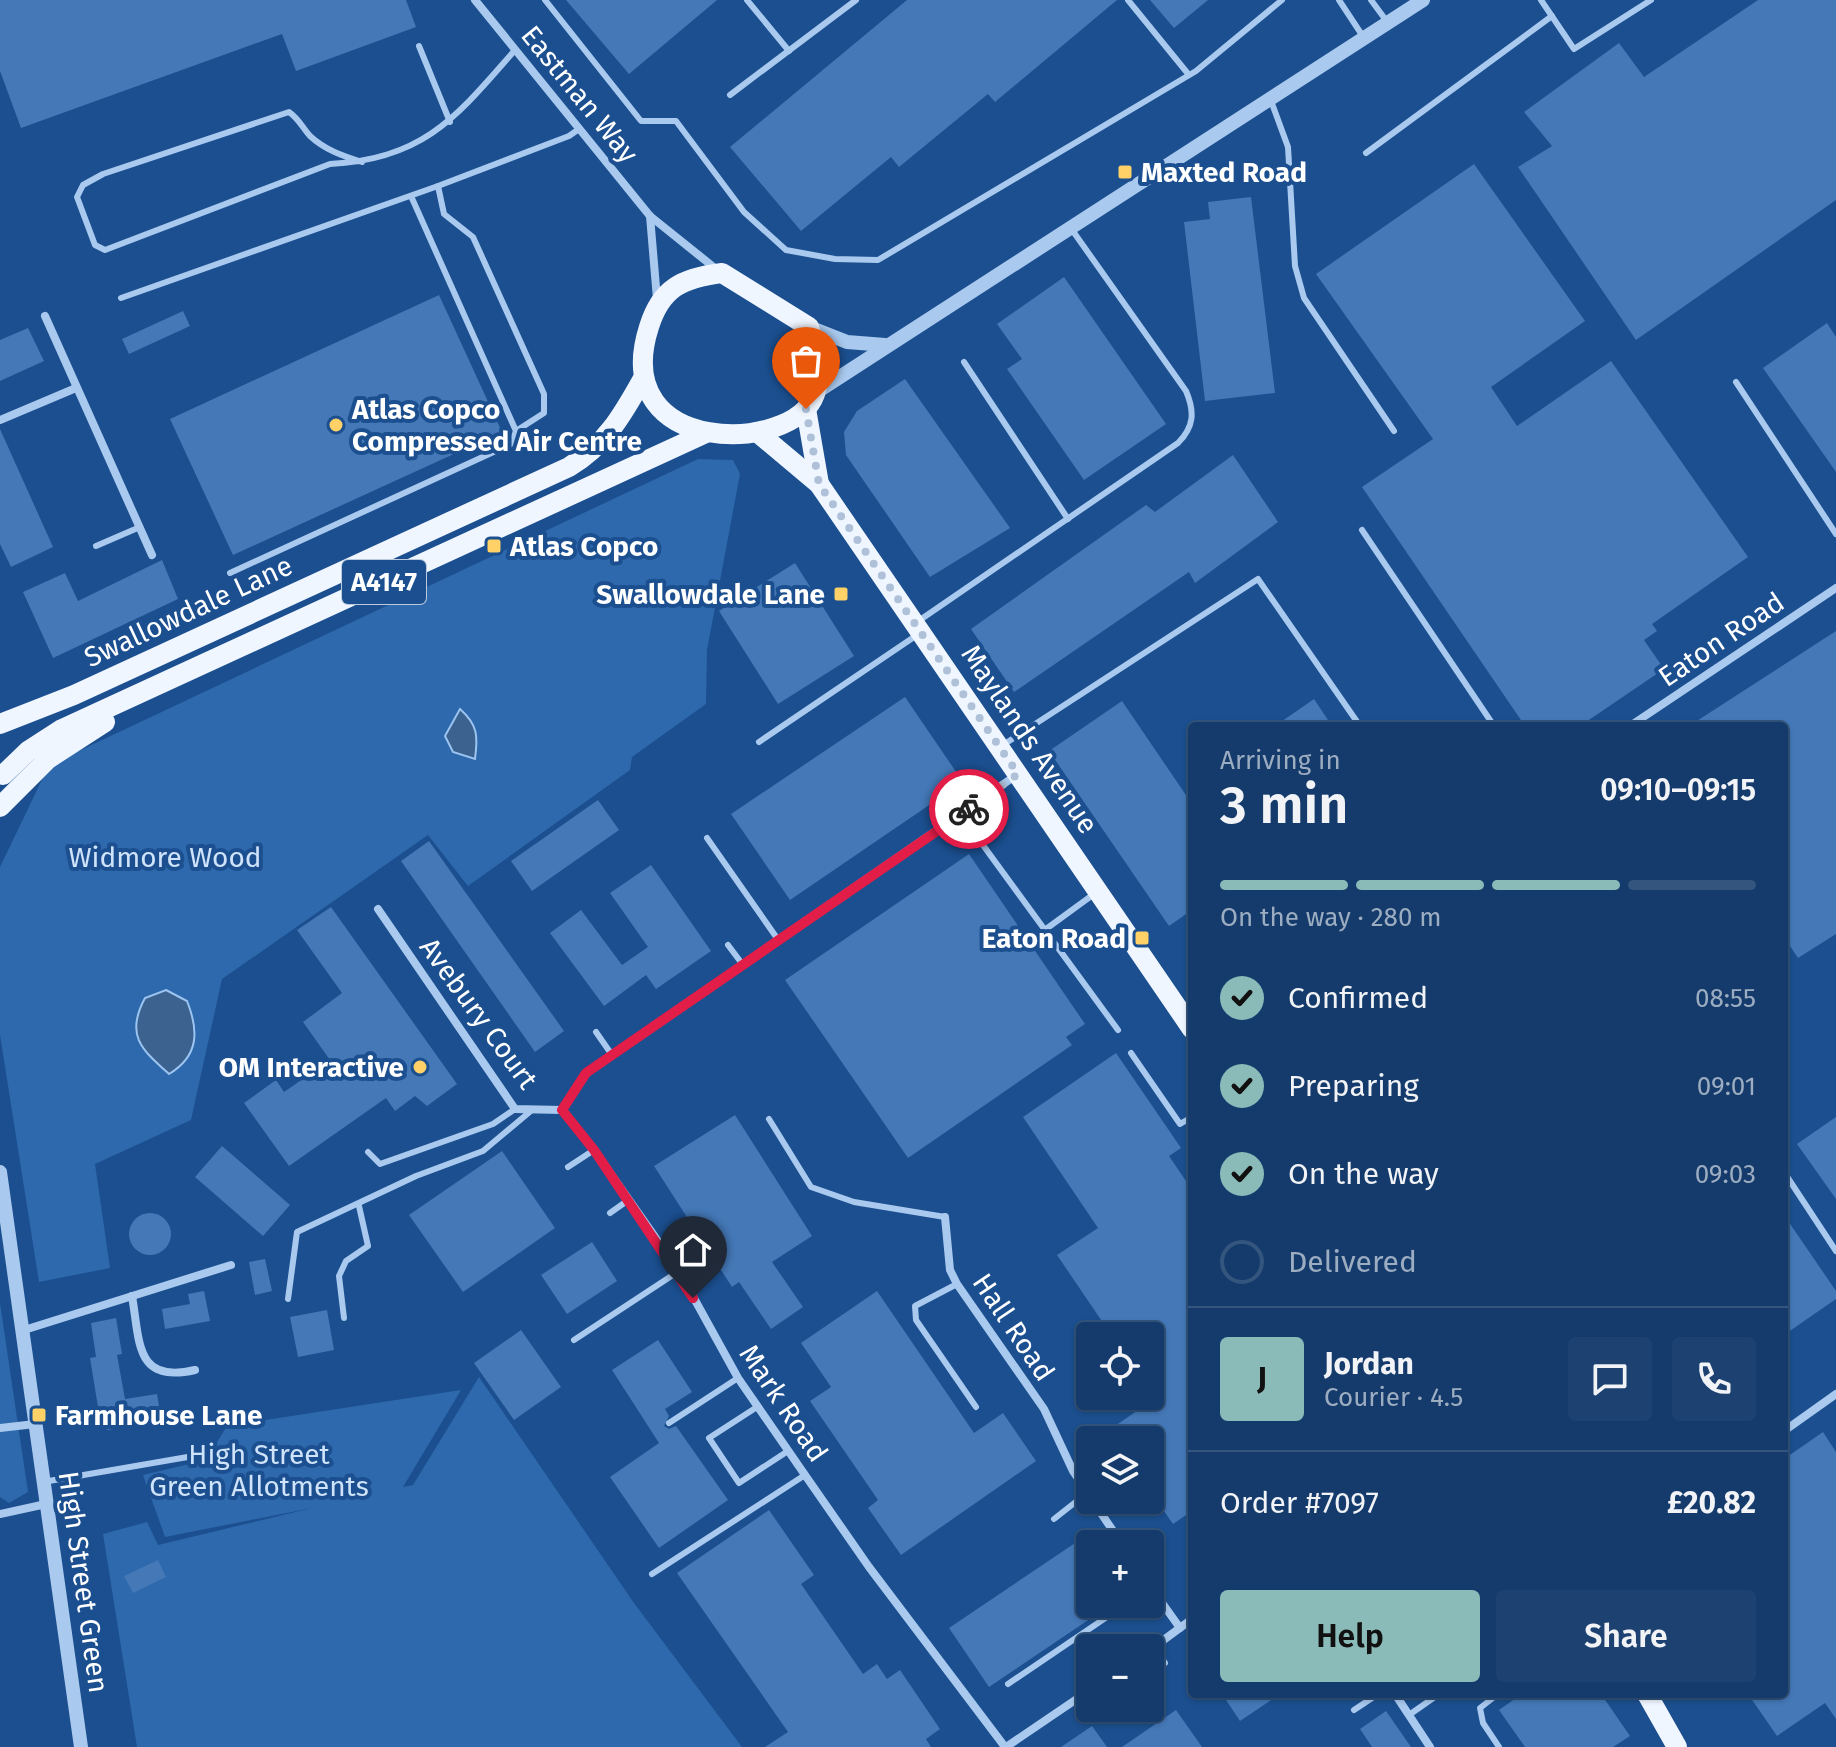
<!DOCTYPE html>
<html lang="en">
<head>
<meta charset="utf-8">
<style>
	body { margin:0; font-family:"Fira Sans",sans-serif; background:#1d4271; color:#f1f3f6; height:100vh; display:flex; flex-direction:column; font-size:30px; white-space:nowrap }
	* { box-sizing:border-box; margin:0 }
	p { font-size:26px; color:#9dadc1 }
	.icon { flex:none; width:44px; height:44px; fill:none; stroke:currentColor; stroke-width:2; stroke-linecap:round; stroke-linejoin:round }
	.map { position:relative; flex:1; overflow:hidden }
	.panel { position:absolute; left:1188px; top:722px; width:600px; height:976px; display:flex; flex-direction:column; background:#143b6b; border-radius:8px; box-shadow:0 2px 6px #0004,0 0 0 2px #33557e }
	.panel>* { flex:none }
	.controls { position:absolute; left:1076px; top:1322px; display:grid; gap:16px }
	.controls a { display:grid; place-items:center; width:88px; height:88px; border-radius:8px; background:#143b6b; box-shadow:0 2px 6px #0004,0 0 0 2px #33557e; font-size:40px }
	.pin { position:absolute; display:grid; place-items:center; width:68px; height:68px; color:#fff; margin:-82px -34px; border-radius:50% 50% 50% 0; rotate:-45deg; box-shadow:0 0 8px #0007 }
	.pin .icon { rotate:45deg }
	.courier { position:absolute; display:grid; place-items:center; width:80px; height:80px; margin:-40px; border:6px solid #e11d48; border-radius:50%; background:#fff; color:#222; box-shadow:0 2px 10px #0007 }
	.summary em { font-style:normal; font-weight:600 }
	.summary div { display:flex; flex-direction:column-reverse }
	.summary { display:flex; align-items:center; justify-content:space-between; height:136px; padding:0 32px }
	h1 { font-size:52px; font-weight:600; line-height:60px }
	.bar { display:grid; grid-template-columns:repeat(4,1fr); gap:12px 8px; align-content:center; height:96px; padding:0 32px }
	.bar i { height:10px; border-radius:6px; background:#33557e }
	.bar .selected { background:#8bbbb9 }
	.bar p { grid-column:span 4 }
	.line { display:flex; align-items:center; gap:20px; padding:0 32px; border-top:2px solid #33557e }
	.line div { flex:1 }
	.round { display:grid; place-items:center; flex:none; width:84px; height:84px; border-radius:8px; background:#1d4271 }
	ol { padding:0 32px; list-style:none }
	li { display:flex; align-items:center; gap:24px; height:88px }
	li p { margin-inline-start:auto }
	li .icon { padding:8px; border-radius:50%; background:#8bbbb9; color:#111; stroke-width:4 }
	li:last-child { color:#9dadc1 }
	li i { width:44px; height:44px; border:4px solid #33557e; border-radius:50% }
	.cta { display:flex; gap:16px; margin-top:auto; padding:16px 32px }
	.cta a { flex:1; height:92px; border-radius:8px; background:#8bbbb9; color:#111; font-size:32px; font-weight:600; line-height:92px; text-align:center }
	.cta a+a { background:#1d4271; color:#f1f3f6 }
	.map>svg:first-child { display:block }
	.green { fill:#2e69ad }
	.water { fill:#3c6290; stroke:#9cc4f0; stroke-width:2 }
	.building { fill:#4478b7 }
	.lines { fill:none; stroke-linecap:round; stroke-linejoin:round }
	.service { stroke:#a9c9ee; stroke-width:6 }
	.minor { stroke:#a9c9ee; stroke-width:8 }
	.tertiary { stroke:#a9c9ee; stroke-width:14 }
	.primary { stroke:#f0f6ff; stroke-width:20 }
	.done { stroke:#afc1d8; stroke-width:8; stroke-dasharray:0 14.4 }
	.route { stroke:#e11d48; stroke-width:10 }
	.poi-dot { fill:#ffd166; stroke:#1b4f8f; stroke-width:3 }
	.labels { text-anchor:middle; stroke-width:8; stroke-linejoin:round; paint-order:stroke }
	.shield { fill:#1b4f8f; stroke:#bbcadd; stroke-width:2 }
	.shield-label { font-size:26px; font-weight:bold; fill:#fff }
	.street-label { font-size:28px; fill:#fff; stroke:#1b4f8f }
	.poi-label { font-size:28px; font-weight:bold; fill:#fff; stroke:#1b4f8f; text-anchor:start }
	.park-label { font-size:28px; fill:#cfe3fa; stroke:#1b4f8f }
</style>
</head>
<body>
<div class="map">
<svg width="1836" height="1747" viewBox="0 0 1836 1747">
	<rect width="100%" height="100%" fill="#1b4f8f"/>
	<!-- green -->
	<g class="green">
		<polygon points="698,459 733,460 740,474 707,650 706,704 632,757 630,770 468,886 428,835 222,979 191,1120 95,1164 110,1268 39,1282 0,1035 0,867 49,765"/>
		<polygon points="0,1303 28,1492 9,1503 0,1497"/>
		<polygon points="479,1377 634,1603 742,1747 137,1747 103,1534 147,1522 158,1545 312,1508 165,1537 143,1475 206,1460 227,1426 461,1390 403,1487 413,1485"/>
	</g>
	<!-- water -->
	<g class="water">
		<path d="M460,709C478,725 478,736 475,759L453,752L445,736Z"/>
		<path d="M166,990L187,1001C199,1031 199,1056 169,1074C141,1049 125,1035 145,998Z"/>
	</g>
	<!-- building -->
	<g class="building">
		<polygon points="0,0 406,0 416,27 296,71 282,34 21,128 0,71"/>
		<polygon points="566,0 717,0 629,74"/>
		<polygon points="907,0 1117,0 995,102 988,94 899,167 891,157 801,231 730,147"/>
		<polygon points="1150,0 1208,0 1174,28"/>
		<polygon points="1758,0 1836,0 1836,200 1636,340 1518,167 1552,146 1524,112 1619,43 1644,77"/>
		<polygon points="1474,164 1585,321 1491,387 1517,426 1611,361 1748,557 1652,624 1657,631 1644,640 1664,669 1580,726 1525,726 1362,487 1433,439 1316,274"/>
		<polygon points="1251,197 1275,393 1205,401 1184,222 1210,219 1208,202"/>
		<polygon points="1064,277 1166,424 1084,480 1007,369 1022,359 997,324"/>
		<polygon points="439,295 502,432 233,555 170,419"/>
		<polygon points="183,311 190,326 129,354 122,339"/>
		<polygon points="1827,323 1836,337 1836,472 1763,368"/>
		<polygon points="28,328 44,361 0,381 0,340"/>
		<polygon points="905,379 1010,528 930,577 846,455 844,432 857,411"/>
		<polygon points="0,429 53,547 11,567 0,544"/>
		<polygon points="1233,455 1278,522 1195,583 1189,572 1014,692 971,629 1146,505 1155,512"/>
		<polygon points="162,560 178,599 53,658 23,592 65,573 78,601"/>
		<polygon points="795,563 854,656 778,704 719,611"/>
		<polygon points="1836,631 1836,934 1798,958 1784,937 1784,726 1689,726"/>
		<polygon points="905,697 963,782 790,900 731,814"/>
		<polygon points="1314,699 1328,720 1318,726 1275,726"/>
		<polygon points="1122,701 1192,804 1192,910 1169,926 1049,751"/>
		<polygon points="598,800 619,830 532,891 511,861"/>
		<polygon points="429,841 564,1031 535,1052 401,861"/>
		<polygon points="969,854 1085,1024 1066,1037 1072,1045 908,1158 785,980"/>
		<polygon points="651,865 711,951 656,989 646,975 604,1006 550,933 581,910 622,965 648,947 610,893"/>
		<polygon points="331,907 457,1084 427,1106 415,1096 395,1111 386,1098 289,1166 244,1103 276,1080 284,1092 330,1060 303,1022 342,993 297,930"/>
		<polygon points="1116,1053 1181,1148 1169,1156 1192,1190 1192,1511 1173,1524 1150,1491 1150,1440 1115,1440 1109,1430 1150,1402 1150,1336 1112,1336 1057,1255 1098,1228 1023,1117"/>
		<polygon points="735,1115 812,1236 772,1262 803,1307 771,1329 739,1282 732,1287 654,1166"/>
		<polygon points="1836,1117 1836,1199 1797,1144"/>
		<polygon points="222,1146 290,1205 263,1236 195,1177"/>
		<polygon points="502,1151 555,1228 463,1292 409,1215"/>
		<circle cx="150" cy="1234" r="21"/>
		<polygon points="1784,1215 1836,1291 1836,1299 1784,1335"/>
		<polygon points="592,1242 617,1281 567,1314 541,1275"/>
		<polygon points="265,1259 272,1291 255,1295 249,1262"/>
		<polygon points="204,1291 210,1321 165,1329 162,1309 190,1304 188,1294"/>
		<polygon points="877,1291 974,1433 1003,1413 1036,1461 901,1555 868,1508 878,1500 810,1401 831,1387 801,1343"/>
		<polygon points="327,1310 334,1350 298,1357 290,1317"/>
		<polygon points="116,1318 122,1354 117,1355 125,1399 157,1394 161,1418 108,1430 90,1421 98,1407 90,1358 96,1357 91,1323"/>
		<polygon points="521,1330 561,1387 514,1420 474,1363"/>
		<polygon points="658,1340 692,1392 665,1409 669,1416 664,1426 669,1429 676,1426 728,1500 659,1548 610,1477 659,1443 612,1370"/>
		<polygon points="1823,1432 1836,1452 1836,1719 1825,1703 1777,1736 1748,1694 1784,1694 1784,1459"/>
		<polygon points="769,1510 814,1575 801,1584 863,1674 877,1664 887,1679 900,1670 940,1729 926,1739 931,1747 765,1747 788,1732 677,1573"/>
		<polygon points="1090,1533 1090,1604 1112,1604 989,1687 949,1628"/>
		<polygon points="158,1560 166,1577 133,1593 124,1576"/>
		<polygon points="1222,1694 1280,1694 1240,1721"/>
		<polygon points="1522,1694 1601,1694 1630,1736 1613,1747 1525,1747 1499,1710"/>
		<polygon points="1176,1710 1202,1747 1122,1747"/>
		<polygon points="1386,1711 1411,1747 1372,1747 1360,1729"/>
		<polygon points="1092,1726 1107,1747 1061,1747"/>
	</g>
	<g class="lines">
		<!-- service -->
		<g class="service">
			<polyline points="545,0 641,121 676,121 744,212 786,250 835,259 878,260 1196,71 1282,0"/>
			<polyline points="747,0 789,51"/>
			<polyline points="1128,0 1189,75"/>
			<polyline points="1339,0 1364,38"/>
			<polyline points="1371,0 1388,23"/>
			<polyline points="1541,0 1574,49 1651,0"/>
			<polyline points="419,46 450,122"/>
			<polyline points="730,95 856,0"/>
			<polyline points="1270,98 1288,147 1295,266 1304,298 1394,431"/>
			<polyline points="1366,153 1552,16"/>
			<path d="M362,162C343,156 325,150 310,136C302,127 299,119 289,112L103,174L83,185L77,197L95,245L105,250L330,164C425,159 457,116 515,50"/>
			<polyline points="411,196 516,431"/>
			<polyline points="121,298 438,186 569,136 579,129"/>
			<polyline points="964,362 1068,519"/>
			<polyline points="1736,382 1836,534"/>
			<polyline points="1362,530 1494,726"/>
			<polyline points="96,546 140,527"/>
			<polyline points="230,573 511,444 516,431 544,413 544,394 473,237 444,214 438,186"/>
			<path d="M917,622L1178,443C1194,427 1195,412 1186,391L1070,227"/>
			<polyline points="759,742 917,635"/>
			<polyline points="1003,745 1258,579 1360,726"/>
			<polyline points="961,815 1118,1030"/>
			<polyline points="707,838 779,941"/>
			<polyline points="1046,929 1094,894"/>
			<polyline points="728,945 743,965"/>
			<polyline points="1190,954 1192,953"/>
			<polyline points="596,1032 612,1055"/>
			<polyline points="1131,1053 1180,1124 1192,1117"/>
			<polyline points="769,1119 811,1187 854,1202 945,1217"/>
			<polyline points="368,1152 380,1164 493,1124 515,1109"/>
			<polyline points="568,1167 594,1150"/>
			<polyline points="1784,1172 1836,1251"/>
			<polyline points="610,1213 627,1201"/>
			<polyline points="957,1284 915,1306 916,1320 976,1407"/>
			<polyline points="288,1299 297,1232 416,1176 483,1151 532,1110"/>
			<polyline points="344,1318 339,1276 346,1261 368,1246 359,1206"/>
			<polyline points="574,1340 679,1271"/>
			<polyline points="757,1407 709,1438 739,1483 788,1451"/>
			<polyline points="669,1423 738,1378"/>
			<polyline points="43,1482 205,1454"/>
			<polyline points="1054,1519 1087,1493"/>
			<polyline points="652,1574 805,1475"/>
			<polyline points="1154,1647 1165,1663"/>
			<polyline points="1008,1684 1126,1604"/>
			<polyline points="1498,1694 1480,1708 1483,1723 1499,1747"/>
			<polyline points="1354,1710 1378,1694"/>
			<polyline points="1409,1715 1439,1694"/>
		</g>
		<!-- minor -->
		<g class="minor">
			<polyline points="475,0 650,216 716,269"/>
			<polyline points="650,216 657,299"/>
			<polyline points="45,316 152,555"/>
			<polyline points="0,420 76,388"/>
			<polyline points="1630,726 1836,588"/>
			<polyline points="378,909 515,1109 562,1110"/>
			<polyline points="945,1217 950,1270 957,1284 1044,1409 1073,1471 1090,1496"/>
			<path d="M132,1296C140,1342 135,1384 195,1370"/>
			<polyline points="21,1331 231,1265"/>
			<polyline points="0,1428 35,1424"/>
			<polyline points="1784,1431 1836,1394"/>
			<polyline points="1092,1500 1122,1544"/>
			<polyline points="0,1514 46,1504"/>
			<polyline points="1150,1586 1180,1628"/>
			<polyline points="1150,1650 1192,1619"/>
			<polyline points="1395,1694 1430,1747"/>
			<polyline points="1005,1747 869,1567 805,1475 738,1378 679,1271 594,1150 562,1110 586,1073 1018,774"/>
			<polyline points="1006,1747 1090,1690"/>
		</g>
		<!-- tertiary -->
		<g class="tertiary">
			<polyline points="809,327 847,342 885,345"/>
			<polyline points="815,393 1423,0"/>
			<polyline points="0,1172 81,1747"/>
		</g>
		<!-- primary -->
		<g class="primary">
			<path d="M722,273L809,327C815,348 822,372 815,394C795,454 607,458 649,327C661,288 682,278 722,273Z"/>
			<polyline points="806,409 819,484"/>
			<polyline points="757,432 819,484 1192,1029"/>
			<path d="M0,724L74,695L569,467C605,445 622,416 642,380"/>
			<polyline points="3,775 28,751 62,729 706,433"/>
			<polyline points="0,807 48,759 105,722"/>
			<polyline points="1647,1694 1677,1747"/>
		</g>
	</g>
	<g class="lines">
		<!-- done -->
		<polyline class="done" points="806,409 819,484 1018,774 969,809"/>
		<!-- route -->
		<polyline class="route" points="693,1298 594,1150 562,1110 586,1073 969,809"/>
	</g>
	<!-- markers -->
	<g class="poi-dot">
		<rect x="1117" y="164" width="16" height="16" rx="4"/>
		<circle cx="336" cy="425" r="8"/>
		<rect x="486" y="538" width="16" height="16" rx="4"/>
		<rect x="833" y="586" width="16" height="16" rx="4"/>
		<rect x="1134" y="930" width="16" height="16" rx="4"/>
		<circle cx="420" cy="1067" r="8"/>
		<rect x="31" y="1407" width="16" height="16" rx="4"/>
	</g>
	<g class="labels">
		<!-- shield labels -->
		<rect class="shield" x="342" y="560" width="84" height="44" rx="6"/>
		<g class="shield-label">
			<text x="384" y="591">A4147</text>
		</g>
		<!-- street labels -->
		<g class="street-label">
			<text transform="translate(580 94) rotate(51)" y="10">Eastman Way</text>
			<text transform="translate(188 611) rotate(-25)" y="10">Swallowdale Lane</text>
			<text transform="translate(1721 639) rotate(-34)" y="10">Eaton Road</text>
			<text transform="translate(1030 739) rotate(56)" y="10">Maylands Avenue</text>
			<text transform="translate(479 1013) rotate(54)" y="10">Avebury Court</text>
			<text transform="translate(1014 1327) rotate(56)" y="10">Hall Road</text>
			<text transform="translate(784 1403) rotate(56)" y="10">Mark Road</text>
			<text transform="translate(84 1582) rotate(82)" y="10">High Street Green</text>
		</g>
		<!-- poi labels -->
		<g class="poi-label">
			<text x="1141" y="182">Maxted Road</text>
			<text x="352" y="419">Atlas Copco<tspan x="352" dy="32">Compressed Air Centre</tspan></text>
			<text x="510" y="556">Atlas Copco</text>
			<text x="825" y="604" text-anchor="end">Swallowdale Lane</text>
			<text x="1126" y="948" text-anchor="end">Eaton Road</text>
			<text x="404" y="1077" text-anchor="end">OM Interactive</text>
			<text x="55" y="1425">Farmhouse Lane</text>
		</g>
		<!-- park labels -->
		<g class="park-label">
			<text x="165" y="867">Widmore Wood</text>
			<text x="259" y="1464">High Street<tspan x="259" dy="32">Green Allotments</tspan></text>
		</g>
	</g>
</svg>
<div class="controls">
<a><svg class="icon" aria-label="locate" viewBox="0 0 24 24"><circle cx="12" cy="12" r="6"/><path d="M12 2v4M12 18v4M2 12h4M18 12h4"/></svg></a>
<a><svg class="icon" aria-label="layers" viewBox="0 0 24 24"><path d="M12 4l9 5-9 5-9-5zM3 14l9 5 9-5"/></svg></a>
<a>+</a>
<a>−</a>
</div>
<div class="pin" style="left:806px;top:409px;background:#ea580c"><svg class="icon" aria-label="bag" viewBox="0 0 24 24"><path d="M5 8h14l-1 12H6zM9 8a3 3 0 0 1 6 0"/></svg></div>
<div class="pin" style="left:693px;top:1298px;background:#1f2937"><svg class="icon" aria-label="home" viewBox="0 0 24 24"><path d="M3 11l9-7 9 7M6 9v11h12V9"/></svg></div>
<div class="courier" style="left:969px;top:809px"><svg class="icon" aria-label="bike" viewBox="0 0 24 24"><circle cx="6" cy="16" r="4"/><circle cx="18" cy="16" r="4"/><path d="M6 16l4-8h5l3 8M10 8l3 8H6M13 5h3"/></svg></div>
<section class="panel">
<div class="summary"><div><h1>3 min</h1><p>Arriving in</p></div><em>09:10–09:15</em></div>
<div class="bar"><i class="selected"></i><i class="selected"></i><i class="selected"></i><i></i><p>On the way · 280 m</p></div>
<ol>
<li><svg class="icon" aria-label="check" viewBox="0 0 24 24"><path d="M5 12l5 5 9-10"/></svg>Confirmed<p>08:55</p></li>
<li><svg class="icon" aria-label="check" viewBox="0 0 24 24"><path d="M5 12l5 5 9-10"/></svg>Preparing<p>09:01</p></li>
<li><svg class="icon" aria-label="check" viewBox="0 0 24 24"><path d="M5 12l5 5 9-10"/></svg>On the way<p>09:03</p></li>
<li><i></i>Delivered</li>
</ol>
<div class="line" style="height:144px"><b class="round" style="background:#8bbbb9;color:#111">J</b><div><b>Jordan</b><p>Courier · 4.5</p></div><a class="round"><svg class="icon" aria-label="chat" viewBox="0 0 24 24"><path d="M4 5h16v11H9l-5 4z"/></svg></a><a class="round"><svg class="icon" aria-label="phone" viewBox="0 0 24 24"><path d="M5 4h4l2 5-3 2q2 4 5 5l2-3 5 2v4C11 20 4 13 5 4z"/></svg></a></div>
<div class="line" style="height:104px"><div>Order #7097</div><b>£20.82</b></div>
<div class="cta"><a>Help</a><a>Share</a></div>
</section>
</div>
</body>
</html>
